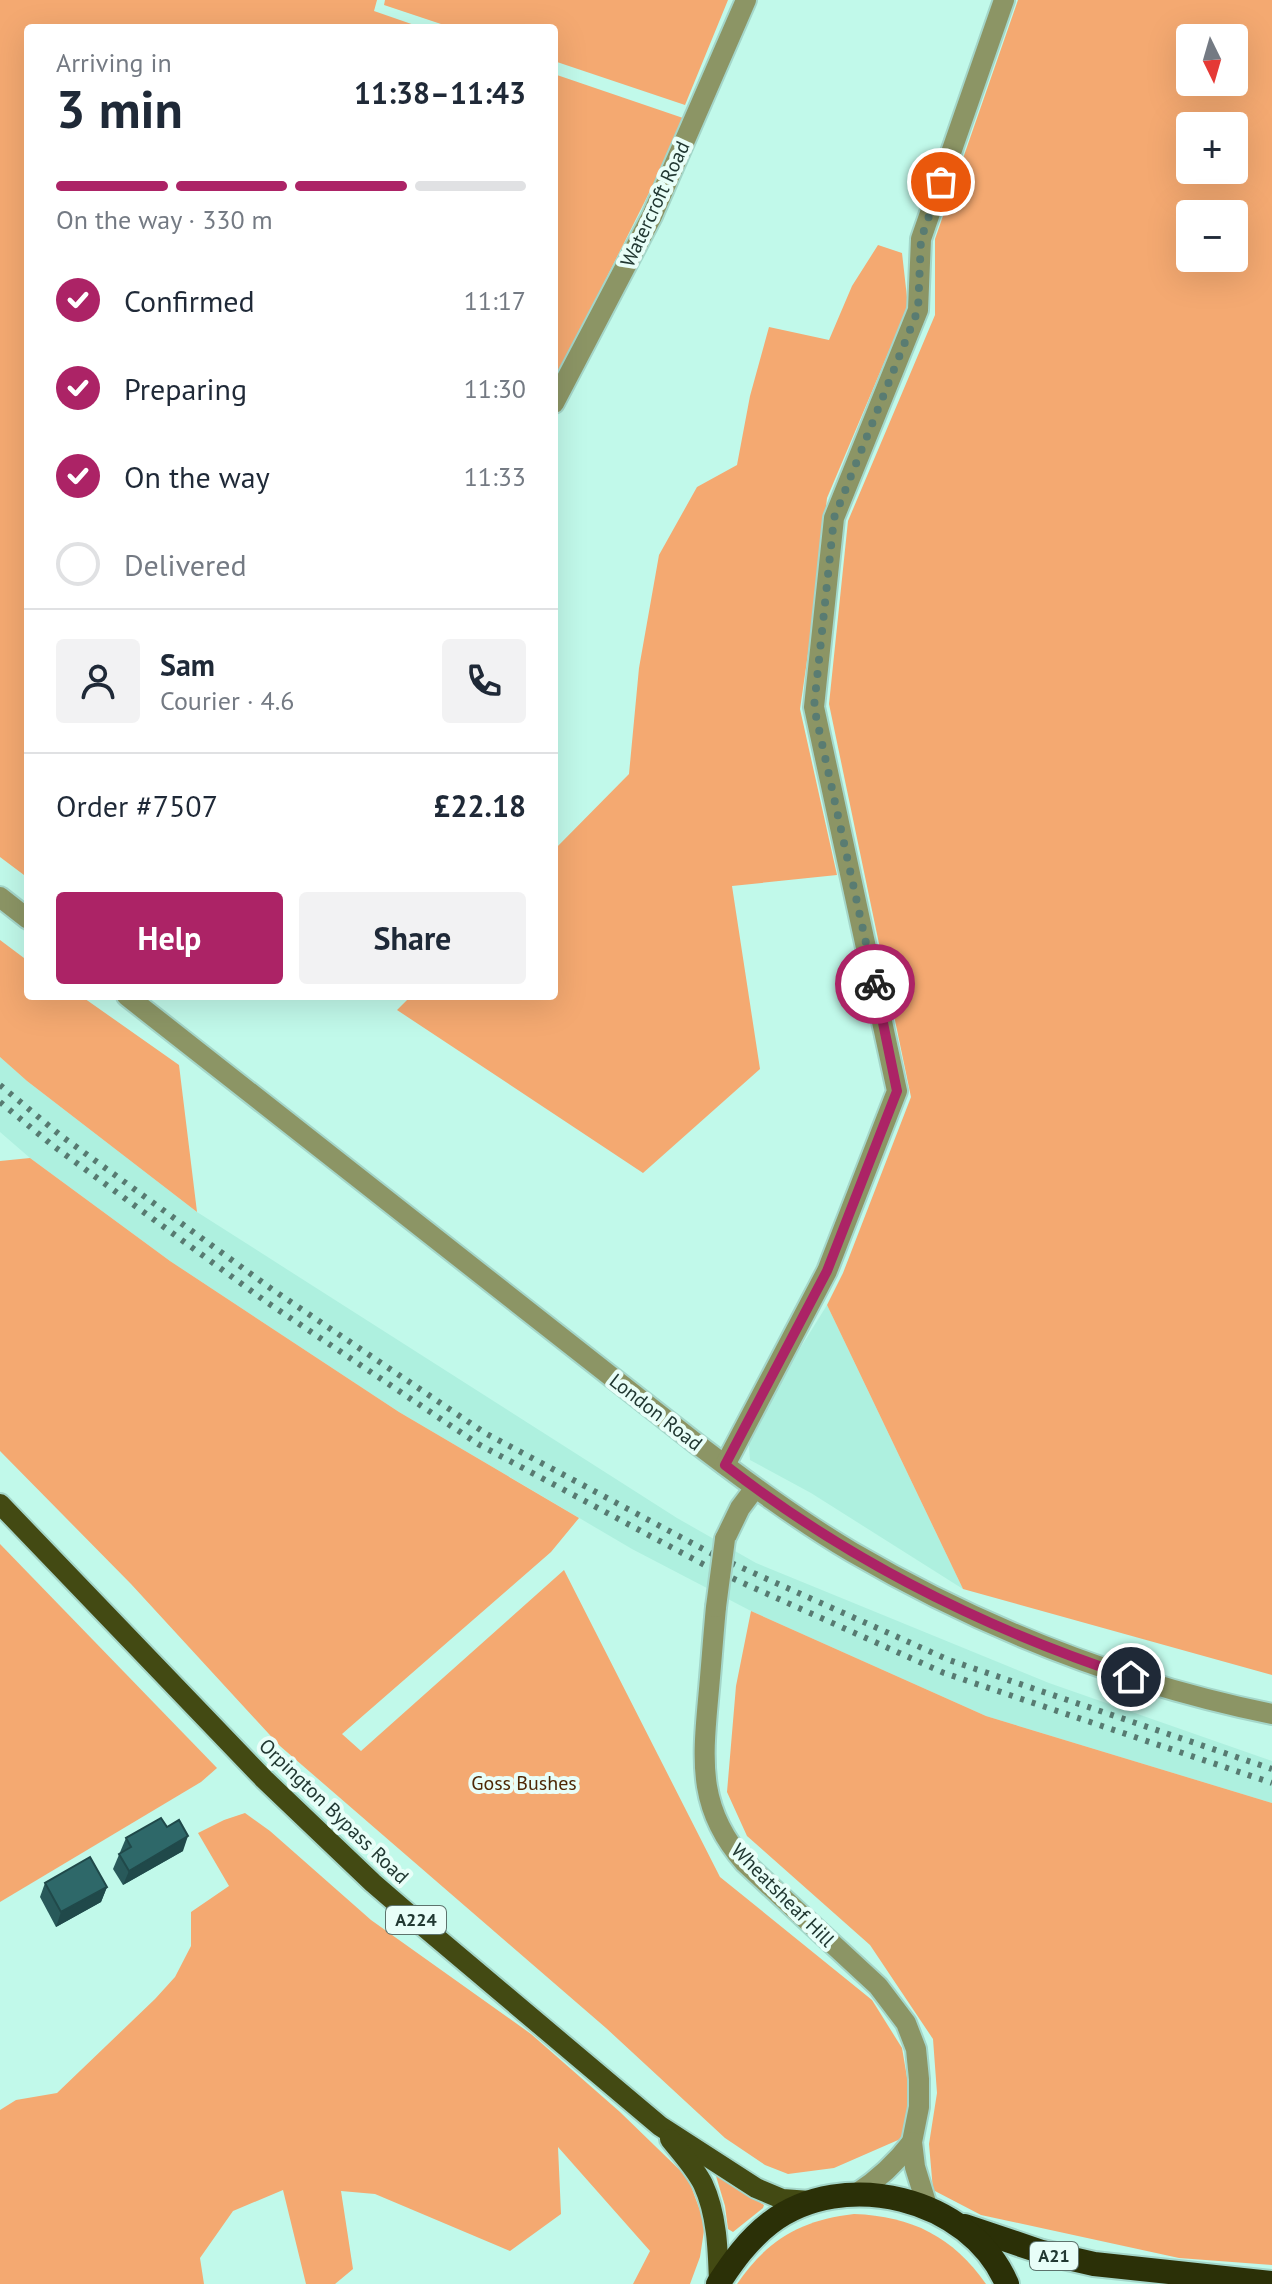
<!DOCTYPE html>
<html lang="en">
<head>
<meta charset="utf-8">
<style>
	body { margin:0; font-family:"PT Sans",sans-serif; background:#f2f2f3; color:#1f2937; height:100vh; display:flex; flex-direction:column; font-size:30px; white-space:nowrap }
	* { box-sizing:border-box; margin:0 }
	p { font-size:26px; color:#747a83 }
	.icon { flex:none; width:44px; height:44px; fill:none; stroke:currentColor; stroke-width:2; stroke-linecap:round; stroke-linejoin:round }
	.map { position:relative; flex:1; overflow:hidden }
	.drawer { position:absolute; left:24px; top:24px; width:534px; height:976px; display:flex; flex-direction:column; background:#fff; border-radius:8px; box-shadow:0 8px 32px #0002 }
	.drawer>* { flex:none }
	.needle { width:52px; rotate:175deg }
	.tools { position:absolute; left:1176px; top:24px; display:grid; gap:16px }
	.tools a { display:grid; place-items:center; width:72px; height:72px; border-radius:8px; background:#fff; box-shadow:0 8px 32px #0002; font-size:40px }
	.pin { position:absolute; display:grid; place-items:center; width:68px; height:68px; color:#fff; margin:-34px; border:4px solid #fff; border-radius:50%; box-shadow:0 2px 8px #0007 }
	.courier { position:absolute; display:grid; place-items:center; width:80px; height:80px; margin:-40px; border:6px solid #ac2366; border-radius:50%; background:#fff; color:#222; box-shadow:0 2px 10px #0007 }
	.head em { font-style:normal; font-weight:600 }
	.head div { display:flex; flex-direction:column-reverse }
	.head { display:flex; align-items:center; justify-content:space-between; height:136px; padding:0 32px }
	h1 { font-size:52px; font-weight:600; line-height:60px }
	.bar { display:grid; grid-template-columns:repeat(4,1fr); gap:12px 8px; align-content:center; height:96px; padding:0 32px }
	.bar i { height:10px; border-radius:6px; background:#e0e1e3 }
	.bar .selected { background:#ac2366 }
	.bar p { grid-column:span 4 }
	.line { display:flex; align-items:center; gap:20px; padding:0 32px; border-top:2px solid #e0e1e3 }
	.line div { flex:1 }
	.round { display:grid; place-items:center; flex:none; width:84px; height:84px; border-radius:8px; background:#f2f2f3 }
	ol { padding:0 32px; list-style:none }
	li { display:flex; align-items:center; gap:24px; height:88px }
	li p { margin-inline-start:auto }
	li .icon { padding:8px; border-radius:50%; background:#ac2366; color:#fff; stroke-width:4 }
	li:last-child { color:#747a83 }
	li i { width:44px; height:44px; border:4px solid #e0e1e3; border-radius:50% }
	.action { display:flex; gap:16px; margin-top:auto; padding:16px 32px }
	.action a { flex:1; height:92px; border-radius:8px; background:#ac2366; color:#fff; font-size:32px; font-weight:600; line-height:92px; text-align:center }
	.action a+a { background:#f2f2f3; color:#1f2937 }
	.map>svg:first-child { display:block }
	.built { fill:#aef0df }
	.green { fill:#f4a971; fill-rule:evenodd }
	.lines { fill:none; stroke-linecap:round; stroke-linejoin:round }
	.minor-casing { stroke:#a4d6c9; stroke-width:24 }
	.major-casing { stroke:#a4d6c9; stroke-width:24 }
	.highway-casing { stroke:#a4d6c9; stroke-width:28 }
	.minor { stroke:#8c9565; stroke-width:20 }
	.major { stroke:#434a13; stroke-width:20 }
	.highway { stroke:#2b3007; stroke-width:24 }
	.rail { stroke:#577a71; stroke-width:6; stroke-dasharray:4 8; stroke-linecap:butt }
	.minor-bridge-casing { stroke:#a4d6c9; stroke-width:24; stroke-linecap:butt }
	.minor-bridge { stroke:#8c9565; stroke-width:20 }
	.wall { fill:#28595a }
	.shaded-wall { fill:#20494a }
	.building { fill:#2e6869; stroke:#20494a; stroke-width:2 }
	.done { stroke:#597c72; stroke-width:8; stroke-dasharray:0 14.4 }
	.route { stroke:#ac2366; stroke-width:10 }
	.labels { text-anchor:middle; stroke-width:8; stroke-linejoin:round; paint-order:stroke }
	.shield { fill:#e8fef8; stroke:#5d736d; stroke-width:2 }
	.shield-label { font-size:18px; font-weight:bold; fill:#213832 }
	.street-label { font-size:20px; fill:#213832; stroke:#e8fef8 }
	.park-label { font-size:20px; fill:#4e2705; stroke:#e8fef8 }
</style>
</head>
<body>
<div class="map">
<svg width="1272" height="2284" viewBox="0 0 1272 2284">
	<rect width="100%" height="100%" fill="#c1f9ea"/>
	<!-- built -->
	<g class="built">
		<polygon points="0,1057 27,1081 197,1212 677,1518 756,1563 1049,1683 1272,1761 1272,1803 986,1716 751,1611 632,1549 399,1412 170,1261 30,1158 0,1132"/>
		<polygon points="827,1305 963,1589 811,1493 750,1460 748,1432"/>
	</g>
	<!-- green -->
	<g class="green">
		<polygon points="0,0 377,0 374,11 423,28 28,28 28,878 0,857"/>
		<polygon points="385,0 728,0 685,105 554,61 554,28 453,28 384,5"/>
		<path d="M1018,0H1272V1675L963,1589L827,1305L843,1273L911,1097L829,704L848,521L935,315V239ZM1190,38H1234V82H1190ZM1190,126H1234V170H1190ZM1190,214H1234V258H1190Z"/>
		<polygon points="554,74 686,119 554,383"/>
		<polygon points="878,245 902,253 908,306 827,498 815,605 800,709 837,875 732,886 760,1069 643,1173 397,1010 411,996 554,996 554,850 629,774 639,668 659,555 697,487 737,465 750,396 769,327 829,340 852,286"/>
		<polygon points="0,940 28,961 28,996 81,996 179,1065 197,1212 27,1081 0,1057"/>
		<polygon points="30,1158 170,1261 399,1412 579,1518 551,1552 342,1734 361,1751 564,1570 720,1877 872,2000 902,2048 909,2089 905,2137 834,2168 788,2174 765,2165 725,2138 606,2028 280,1746 131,1584 0,1451 0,1161"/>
		<polygon points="0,1544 217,1768 201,1782 0,1902"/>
		<polygon points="751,1611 986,1716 1272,1803 1272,2265 1179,2258 981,2215 933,2190 929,2144 937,2093 933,2039 870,1945 747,1836 727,1792 736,1686"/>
		<polygon points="245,1813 270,1831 371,1920 531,2034 620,2112 688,2178 705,2224 700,2257 690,2284 633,2284 650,2251 558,2147 561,2214 510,2251 375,2194 341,2191 353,2269 335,2284 306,2284 283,2190 233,2211 200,2258 204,2284 0,2284 0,2110 16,2100 57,2093 155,1999 175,1977 191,1946 191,1912 229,1886 198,1833 224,1820"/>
		<polygon points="716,2176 719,2176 764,2205 763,2208 733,2232 728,2229 725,2206"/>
		<path d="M854,2214C912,2216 953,2237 986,2284H737C767,2240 801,2220 854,2214Z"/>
	</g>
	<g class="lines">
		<!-- minor casing -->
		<g class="minor-casing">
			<g id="minor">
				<polyline points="554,403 652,216 746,0"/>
				<polyline points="0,897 28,919"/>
				<path d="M127,996L697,1444C747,1482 798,1520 852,1552C982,1628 1125,1684 1272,1714"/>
				<polyline points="725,1465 827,1271 897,1091 814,707 834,518 918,310 921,239 1004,0"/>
				<polyline points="725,1539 740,1508 755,1488"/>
				<path d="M716,1607C713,1638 711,1669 708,1700C702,1765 699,1811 745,1863L878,1986L906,2023L916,2049L919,2079V2107L912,2142L915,2167L928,2209"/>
				<path d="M856,2194C879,2179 896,2163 912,2142"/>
			</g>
		</g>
		<!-- major casing -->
		<g class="major-casing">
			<g id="major">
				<polyline points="0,1504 264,1779 373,1883 424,1927 660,2126 756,2188 782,2199 810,2201"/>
				<path d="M670,2139C681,2153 695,2168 703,2184C717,2214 718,2250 719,2283"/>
			</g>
		</g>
		<!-- highway casing -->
		<g class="highway-casing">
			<g id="highway">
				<polyline points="965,2226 1042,2252 1094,2264 1272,2283"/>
				<path d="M718,2284C733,2261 748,2240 770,2223C843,2167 970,2197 1007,2284"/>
			</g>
		</g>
		<!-- minor -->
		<use href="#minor" class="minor"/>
		<!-- major -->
		<use href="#major" class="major"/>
		<!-- highway -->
		<use href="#highway" class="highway"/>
		<!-- rail -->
		<g class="rail">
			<polyline points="0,1085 60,1135 273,1290 485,1433 720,1558 949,1660 1272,1769"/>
			<polyline points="0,1102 52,1145 265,1301 478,1444 714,1570 944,1673 1272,1783"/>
		</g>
		<!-- minor-bridge casing -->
		<g class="minor-bridge-casing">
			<polyline id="minor-bridge" points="716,1607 725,1539"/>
		</g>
		<!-- minor-bridge -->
		<use href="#minor-bridge" class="minor-bridge"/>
	</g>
	<!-- wall -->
	<g class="wall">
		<polygon points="167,1827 183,1851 123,1885 113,1869 126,1838"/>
		<polygon points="45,1883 107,1887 101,1902 56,1927 40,1897"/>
	</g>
	<!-- shaded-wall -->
	<g class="shaded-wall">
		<polygon points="188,1836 183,1851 123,1885 129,1871"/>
		<polygon points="107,1887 101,1902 56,1927 61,1912"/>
	</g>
	<!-- building -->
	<g class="building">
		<polygon points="161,1818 167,1827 179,1820 188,1836 129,1871 119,1854 131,1847 126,1838"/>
		<polygon points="90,1857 107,1887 61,1912 45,1883"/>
	</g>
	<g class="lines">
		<!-- done -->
		<polyline class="done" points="875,984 814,707 834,518 918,310 921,239 941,182"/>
		<!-- route -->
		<path class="route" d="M875,984L897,1091L827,1271L725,1465C846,1559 985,1629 1131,1677"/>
	</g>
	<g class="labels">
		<!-- shield labels -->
		<g class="shield">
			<rect x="386" y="1906" width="60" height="28" rx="6"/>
			<rect x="1030" y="2242" width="48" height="28" rx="6"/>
		</g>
		<g class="shield-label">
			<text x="416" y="1926">A224</text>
			<text x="1054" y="2262">A21</text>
		</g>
		<!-- street labels -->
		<g class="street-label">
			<text transform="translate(655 204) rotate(-65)" y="7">Watercroft Road</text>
			<text transform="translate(656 1412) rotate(38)" y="7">London Road</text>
			<text transform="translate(334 1811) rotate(44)" y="7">Orpington Bypass Road</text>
			<text transform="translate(783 1895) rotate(45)" y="7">Wheatsheaf Hill</text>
		</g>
		<!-- park labels -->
		<g class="park-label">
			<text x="524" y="1790">Goss Bushes</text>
		</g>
	</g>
</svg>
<div class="tools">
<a><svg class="needle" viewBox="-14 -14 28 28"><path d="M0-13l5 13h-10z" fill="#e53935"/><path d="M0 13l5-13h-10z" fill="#747a83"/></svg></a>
<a>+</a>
<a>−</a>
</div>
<div class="pin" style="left:941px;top:182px;background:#ea580c"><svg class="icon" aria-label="bag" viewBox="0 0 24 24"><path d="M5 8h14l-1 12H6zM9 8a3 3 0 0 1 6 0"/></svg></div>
<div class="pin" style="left:1131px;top:1677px;background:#1f2937"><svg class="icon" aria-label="home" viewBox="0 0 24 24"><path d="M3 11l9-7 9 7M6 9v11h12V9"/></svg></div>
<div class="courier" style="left:875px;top:984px"><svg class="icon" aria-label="bike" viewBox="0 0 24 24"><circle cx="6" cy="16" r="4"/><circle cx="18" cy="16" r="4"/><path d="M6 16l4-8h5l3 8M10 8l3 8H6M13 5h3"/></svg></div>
<section class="drawer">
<div class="head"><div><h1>3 min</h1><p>Arriving in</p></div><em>11:38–11:43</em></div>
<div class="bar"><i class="selected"></i><i class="selected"></i><i class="selected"></i><i></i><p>On the way · 330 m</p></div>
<ol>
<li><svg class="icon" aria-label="check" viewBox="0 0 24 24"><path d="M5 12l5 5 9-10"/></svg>Confirmed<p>11:17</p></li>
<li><svg class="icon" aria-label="check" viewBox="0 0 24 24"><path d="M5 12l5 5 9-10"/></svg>Preparing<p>11:30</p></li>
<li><svg class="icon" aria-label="check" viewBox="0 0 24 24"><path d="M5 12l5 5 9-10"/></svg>On the way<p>11:33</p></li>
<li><i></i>Delivered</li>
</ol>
<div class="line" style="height:144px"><a class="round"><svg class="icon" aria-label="person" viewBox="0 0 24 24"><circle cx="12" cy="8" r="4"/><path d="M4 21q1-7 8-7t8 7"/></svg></a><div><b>Sam</b><p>Courier · 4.6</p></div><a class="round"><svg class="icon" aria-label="phone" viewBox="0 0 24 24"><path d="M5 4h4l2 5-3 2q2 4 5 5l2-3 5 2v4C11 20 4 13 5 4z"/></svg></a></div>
<div class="line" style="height:104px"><div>Order #7507</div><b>£22.18</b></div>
<div class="action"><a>Help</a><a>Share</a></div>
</section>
</div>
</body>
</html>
